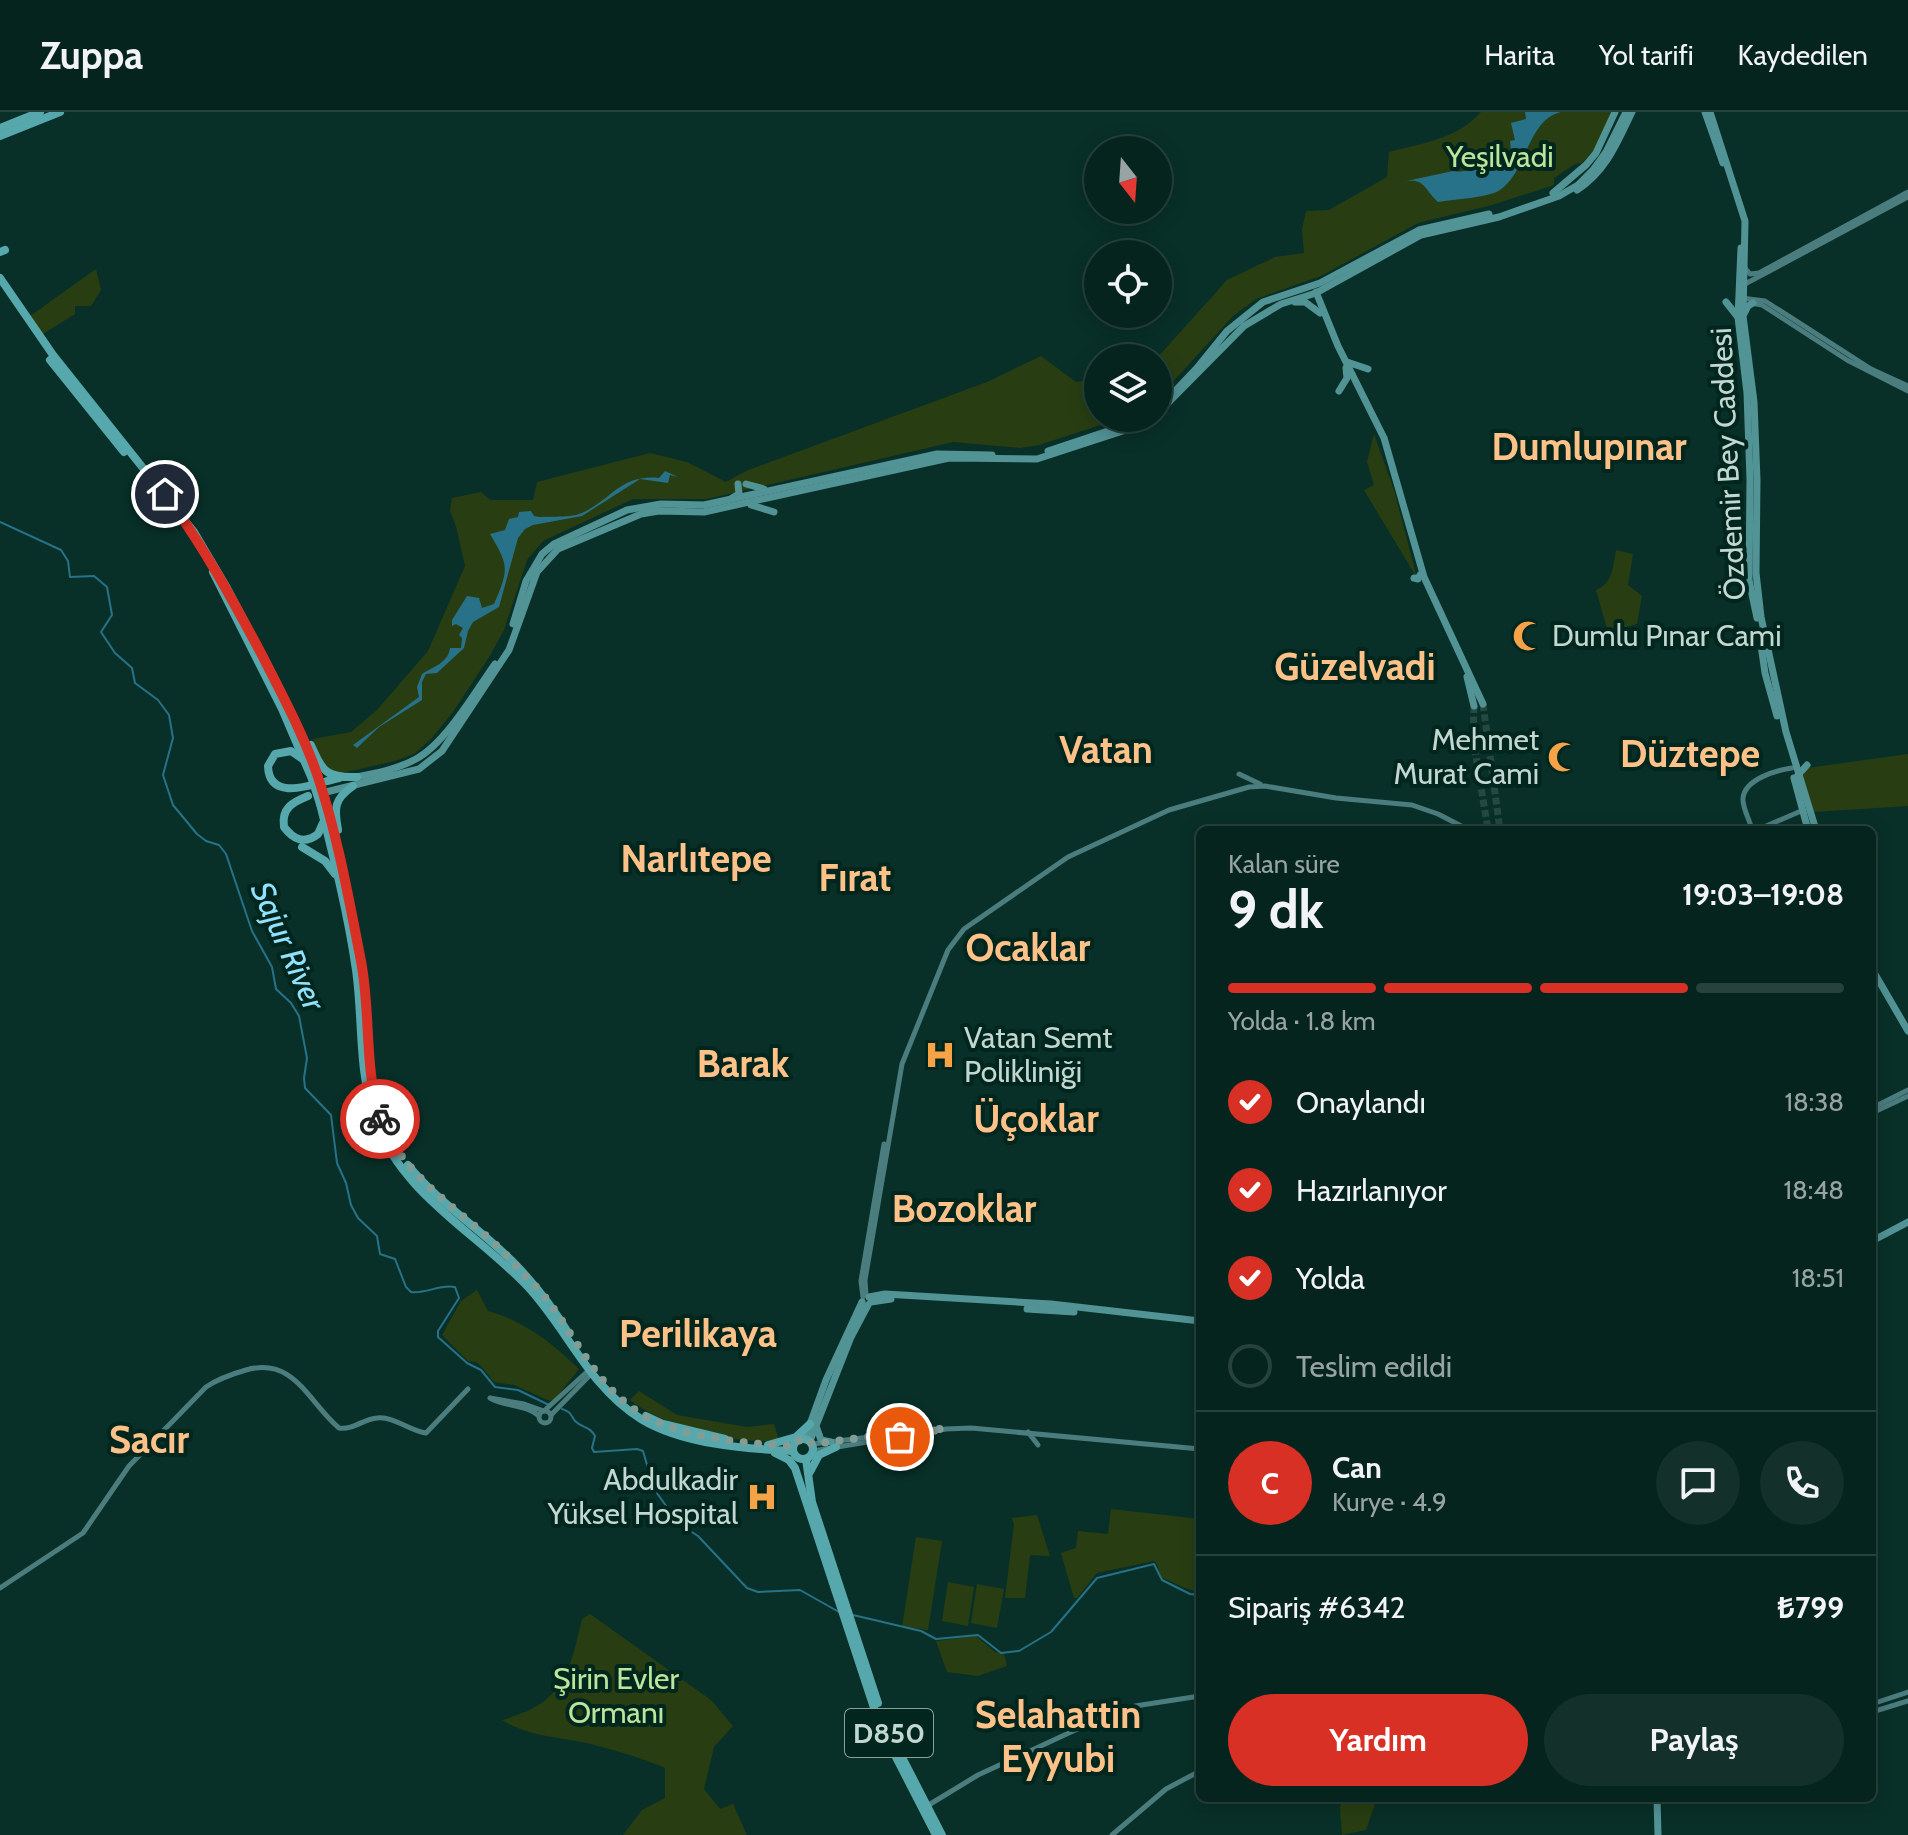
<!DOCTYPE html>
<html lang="tr">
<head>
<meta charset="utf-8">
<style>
	body { margin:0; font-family:Cabin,sans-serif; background:#14302b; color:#f1f3f6; height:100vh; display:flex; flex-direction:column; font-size:30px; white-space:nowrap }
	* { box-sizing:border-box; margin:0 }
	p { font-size:26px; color:#98a4a4 }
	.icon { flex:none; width:44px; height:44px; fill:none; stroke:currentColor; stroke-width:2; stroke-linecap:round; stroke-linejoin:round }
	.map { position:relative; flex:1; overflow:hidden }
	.details { position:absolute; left:1196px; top:714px; width:680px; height:976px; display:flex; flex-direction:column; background:#06241e; border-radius:12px; box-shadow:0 4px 20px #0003,0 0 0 2px #27413c }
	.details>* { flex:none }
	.needle { width:52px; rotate:163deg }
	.tools { position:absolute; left:1084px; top:24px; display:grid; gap:16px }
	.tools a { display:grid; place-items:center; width:88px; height:88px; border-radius:50%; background:#06241e; box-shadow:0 4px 20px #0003,0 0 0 2px #27413c; font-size:40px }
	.pin { position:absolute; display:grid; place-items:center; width:68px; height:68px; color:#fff; margin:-34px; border:4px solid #fff; border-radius:50%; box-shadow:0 2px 8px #0007 }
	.courier { position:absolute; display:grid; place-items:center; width:80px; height:80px; margin:-40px; border:6px solid #d93025; border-radius:50%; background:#fff; color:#222; box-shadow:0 2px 10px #0007 }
	.headline em { font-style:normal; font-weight:700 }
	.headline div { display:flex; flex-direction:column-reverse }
	.headline { display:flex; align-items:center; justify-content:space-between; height:136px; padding:0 32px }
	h1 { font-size:52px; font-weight:700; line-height:60px }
	.bar { display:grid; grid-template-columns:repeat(4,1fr); gap:12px 8px; align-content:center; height:96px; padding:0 32px }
	.bar i { height:10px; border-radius:6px; background:#27413c }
	.bar .current { background:#d93025 }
	.bar p { grid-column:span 4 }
	.line { display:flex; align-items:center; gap:20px; padding:0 32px; border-top:2px solid #27413c }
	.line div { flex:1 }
	.round { display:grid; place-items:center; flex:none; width:84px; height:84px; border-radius:42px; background:#14302b }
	ol { padding:0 32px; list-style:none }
	li { display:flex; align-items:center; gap:24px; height:88px }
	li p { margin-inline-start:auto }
	li .icon { padding:8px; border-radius:50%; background:#d93025; color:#fff; stroke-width:4 }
	li:last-child { color:#98a4a4 }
	li i { width:44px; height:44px; border:4px solid #27413c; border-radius:50% }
	.action { display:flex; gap:16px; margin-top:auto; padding:16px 32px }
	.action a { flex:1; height:92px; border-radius:48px; background:#d93025; color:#fff; font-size:32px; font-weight:700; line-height:92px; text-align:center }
	.action a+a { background:#14302b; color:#f1f3f6 }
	header { display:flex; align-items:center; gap:48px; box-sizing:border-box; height:112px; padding:0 40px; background:#06241e; border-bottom:2px solid #27413c }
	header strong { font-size:38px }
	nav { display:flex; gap:44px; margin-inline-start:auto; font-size:28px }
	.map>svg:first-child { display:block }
	.green { fill:#283e12 }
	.water { fill:#277288 }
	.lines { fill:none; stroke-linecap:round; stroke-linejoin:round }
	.stream { stroke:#277288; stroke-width:2 }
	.primary-tunnel { stroke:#244941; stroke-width:7; stroke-dasharray:7 3.5; stroke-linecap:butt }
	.secondary { stroke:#4b7c7e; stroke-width:5 }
	.primary { stroke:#529396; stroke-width:7 }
	.highway { stroke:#57a8ac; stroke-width:8 }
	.highway-bridge { stroke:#57a8ac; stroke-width:8 }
	.done { stroke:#829d96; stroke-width:8; stroke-dasharray:0 14.4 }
	.route { stroke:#d93025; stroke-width:10 }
	.labels { text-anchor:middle; stroke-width:8; stroke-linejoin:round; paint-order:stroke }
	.shield { fill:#00261e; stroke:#88a29b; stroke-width:2 }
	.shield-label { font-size:28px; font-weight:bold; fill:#c3d7d1 }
	.park-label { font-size:30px; fill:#bbe59a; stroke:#00261e }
	.street-label { font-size:30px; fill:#c3d7d1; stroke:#00261e }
	.poi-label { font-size:30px; fill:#c3d7d1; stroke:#00261e; text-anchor:start }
	.water-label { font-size:32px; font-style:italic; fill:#91e2fe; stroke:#00261e }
	.district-label { font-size:38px; font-weight:bold; fill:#fec289; stroke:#00261e }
</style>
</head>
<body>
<header>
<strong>Zuppa</strong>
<nav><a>Harita</a><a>Yol tarifi</a><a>Kaydedilen</a></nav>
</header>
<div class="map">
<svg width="1908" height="1723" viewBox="0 0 1908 1723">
	<rect width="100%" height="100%" fill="#083028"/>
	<!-- green -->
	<g class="green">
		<path d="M1481,0H1611L1594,38L1582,51L1575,52L1554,66V73L1492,93L1418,111L1321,164L1256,187L1233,204L1158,286L1157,246L1227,168L1275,145L1304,141L1302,118L1306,99L1329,98L1387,65L1389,40C1423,31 1457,27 1481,0Z"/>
		<polygon points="96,157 101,178 91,194 75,194 75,202 43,222 30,204"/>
		<polygon points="1041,244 1076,270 1098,266 1098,306 1122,306 1039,333 1020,336 953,330 707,387 633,387 543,429 527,448 504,518 491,542 453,600 432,626 414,642 395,649 342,661 328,657 322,650 313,627 351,620 377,598 428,539 465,454 456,414 450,399 452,386 481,380 490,388 533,388 537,370 650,341 687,350 726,370 746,359 987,270"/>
		<polygon points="1374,322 1394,378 1417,466 1364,378 1374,373 1367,350"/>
		<path d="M1616,438L1633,442L1628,473L1642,484L1637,512L1623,516L1626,533L1612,534L1596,478C1613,471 1613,455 1616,438Z"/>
		<polygon points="1908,642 1908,694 1813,700 1801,665 1807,656"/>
		<path d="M477,1178L488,1199C525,1209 552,1231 579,1257L555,1287L550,1289L514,1273L494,1270L482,1255L476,1250L468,1249L442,1223L461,1189Z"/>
		<path d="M639,1279L677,1303L747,1315L774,1312L779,1328C739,1334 662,1314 630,1288Z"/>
		<path d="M1111,1397L1200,1407V1480C1185,1478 1175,1470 1161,1466L1157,1452L1154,1449L1097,1461L1077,1486H1074L1061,1441L1076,1436L1078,1419L1108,1422Z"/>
		<polygon points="1037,1403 1050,1444 1030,1443 1025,1486 1005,1486 1014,1412 1012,1406"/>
		<polygon points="916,1425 942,1429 928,1518 902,1515"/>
		<polygon points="948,1470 974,1475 968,1514 942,1509"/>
		<polygon points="977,1472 1004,1477 997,1516 971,1511"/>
		<path d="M590,1502L711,1588L733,1614L714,1635L704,1677L720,1697L733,1692L747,1723H623L642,1698L665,1686V1656C640,1645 613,1638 587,1631C556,1624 530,1625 502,1608C564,1591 569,1562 582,1507Z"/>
		<polygon points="976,1524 995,1540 1004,1542 1007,1554 978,1564 947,1560 936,1529"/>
		<polygon points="1343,1686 1377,1686 1366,1718 1342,1723 1340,1695"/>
	</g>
	<!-- water -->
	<g class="water">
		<path d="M1525,0H1561C1527,8 1527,60 1500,78C1488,86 1454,87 1438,90C1423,76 1425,65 1402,70L1453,59C1463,61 1470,57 1480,56C1493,54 1501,61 1512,50L1510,29L1515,28L1511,11L1526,7Z"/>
		<path d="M665,359L678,365L670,363L668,371L640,367L582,404L533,413L525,417L518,426L499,495L473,510L468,519L464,536L437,561L426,562L422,570V588L379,615L357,636L353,633L419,585L417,575L422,562C434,554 448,551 450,536H461L462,526L459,523L463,516L456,512L452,514V508L467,484L479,486L482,496L494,492C509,457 509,454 490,422L505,418L509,407L518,405L519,400L531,399L534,404L540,405C552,404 567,406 579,402C611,390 619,362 659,366Z"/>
	</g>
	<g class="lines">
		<!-- stream -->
		<g class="stream">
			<path d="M0,410L61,438L68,449L70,465L94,464L107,475L112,503L101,520L115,541L132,556L135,571L158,588L169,603L173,626L163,663L173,693L197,722L206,729L219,733L226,742L252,819L272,855L276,877L291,891L299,904L307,946L304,966L305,976L331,1003L337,1051L346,1071L351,1093L358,1106L377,1124L380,1142L395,1147L406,1175L411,1180C426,1182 440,1172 455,1175L459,1186L438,1219V1225L467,1251L481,1258L495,1275L518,1278L549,1293"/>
			<path d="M562,1297C571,1300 570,1302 575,1309C582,1316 590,1314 595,1324L592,1336L594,1340L637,1337L643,1339L654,1377L679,1412L698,1424L747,1476L758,1480L800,1478L839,1500"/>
			<polyline points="853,1503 921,1519 936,1527 978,1523 1001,1541 1019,1539 1051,1520 1097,1466 1154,1452 1162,1468 1190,1482 1200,1483"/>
		</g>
		<!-- primary-tunnel -->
		<g class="primary-tunnel">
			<polyline points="1483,592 1500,718"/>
			<polyline points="1474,594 1473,626 1488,718"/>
		</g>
		<!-- secondary -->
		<g class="secondary">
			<polyline points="1745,156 1750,162 1759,161 1908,80"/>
			<polyline points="1745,172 1908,85"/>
			<polyline points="1741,186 1765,189 1871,257 1908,274"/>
			<polyline points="1751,191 1762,193 1847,248 1908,279"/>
			<polyline points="1239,662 1260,672"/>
			<path d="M1752,718C1750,708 1742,696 1743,686C1745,667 1777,658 1792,656"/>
			<polyline points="1757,718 1801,699"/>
			<polyline points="1872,996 1908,978"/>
			<polyline points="1872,1001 1908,984"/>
			<polyline points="866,1183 865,1168 902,952 948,838 964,817 1068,745 1169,698 1249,675 1265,674 1336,686 1412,693 1438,702 1469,718"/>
			<polyline points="863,1185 861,1169 884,1032"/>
			<circle cx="545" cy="1305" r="6"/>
			<polyline points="551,1303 592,1261"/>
			<path d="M539,1304C526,1292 505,1295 490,1286L524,1292L544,1299L589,1258"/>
			<polyline points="1028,1320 1038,1333"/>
			<polyline points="813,1332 935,1317"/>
			<polyline points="813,1339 946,1317 971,1316 1200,1337"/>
			<path d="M0,1476L83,1421L129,1354L206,1275C218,1267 232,1262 246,1258C294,1244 308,1290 339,1316C354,1318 363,1307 377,1306C394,1304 410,1319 426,1321L468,1277"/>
			<polyline points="1872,1592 1908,1580"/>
			<polyline points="1872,1600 1908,1589"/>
			<polyline points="927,1694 978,1663 1099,1607 1135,1594 1200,1584"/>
			<polyline points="1112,1723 1166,1677 1200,1659"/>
		</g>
		<!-- primary -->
		<g class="primary">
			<polyline points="1705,0 1723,51"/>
			<polyline points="1710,0 1745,109 1743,204 1754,290 1757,368 1756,461 1761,505 1786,620 1816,718"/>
			<path d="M1577,78C1606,60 1618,29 1632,0"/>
			<polyline points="1553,81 1586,53 1596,41 1615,0"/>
			<polyline points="1741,136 1738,205 1747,281 1750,368 1749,468 1757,506"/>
			<polyline points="1316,180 1338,234 1384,326 1424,465 1483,592"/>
			<polyline points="1295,190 1305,190 1320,201"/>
			<polyline points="1726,190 1737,204"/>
			<polyline points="1744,202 1748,194 1753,191"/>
			<polyline points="1347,250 1368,257"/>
			<polyline points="1339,279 1347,266 1346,256"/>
			<polyline points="1160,295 1197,256 1227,219 1263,190 1320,171 1419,118 1489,102"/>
			<polyline points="1158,301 1244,214 1281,192 1316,181 1421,123 1499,105 1559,84 1578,73 1593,58 1606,40 1626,0"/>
			<polyline points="1048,339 1138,309"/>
			<polyline points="746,372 764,377"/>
			<polyline points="732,386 739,382 738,372"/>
			<polyline points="751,393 774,400"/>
			<polyline points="1414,466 1418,467 1420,463"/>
			<polyline points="513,512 526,469 542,442 554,432 627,398 661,392 704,393 937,342 992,343"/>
			<polyline points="1759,519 1765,561 1777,604"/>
			<polyline points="1467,565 1474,594"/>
			<polyline points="1798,663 1807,653"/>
			<path d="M357,665C376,661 398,657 416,647C446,631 475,580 495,552"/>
			<polyline points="1794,666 1808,718"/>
			<polyline points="318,682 419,657 442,639 509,538 537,460 558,437 641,402 659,399 704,400 949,346 1037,347 1132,316 1152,306"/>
			<polyline points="1872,857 1908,919"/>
			<polyline points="1872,1129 1908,1110"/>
			<polyline points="869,1185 885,1182 1051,1192 1200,1209"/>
			<polyline points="871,1190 891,1187"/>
			<polyline points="1027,1197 1074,1200"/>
			<polyline points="816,1314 821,1328 831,1330"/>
			<polyline points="805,1326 826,1268 862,1190"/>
			<polyline points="810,1329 851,1225 868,1193"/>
			<polyline points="1657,1686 1658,1723"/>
		</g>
		<!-- highway -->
		<g class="highway">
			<polyline points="0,16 40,0"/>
			<polyline points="0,24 60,0"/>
			<polyline points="0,140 5,138"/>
			<polyline points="0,166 53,243 194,420 227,476 277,571 317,663"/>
			<polyline points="50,248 124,340"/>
			<polyline points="213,460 282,597 312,667"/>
			<path d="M311,633C323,660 326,666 357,665"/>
			<path d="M304,648L291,639L275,642L268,654C269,692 316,671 339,666"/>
			<path d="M308,684C293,690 281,696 284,715C293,727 304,733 318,722L323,711"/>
			<path d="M325,691C347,769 362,848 368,929"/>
			<path d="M320,692C334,747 348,802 356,858C363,907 358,960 375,1007C400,1081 477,1121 528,1175C568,1218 589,1275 641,1307C682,1332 745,1337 793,1339"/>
			<path d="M338,718C334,696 334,687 353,674"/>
			<polyline points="302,735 325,749 335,762"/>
			<polyline points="371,967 379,1006 397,1040"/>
			<path d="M408,1053C439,1092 483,1118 517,1154C537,1175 554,1197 569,1222"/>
			<polyline points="646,1304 663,1312 725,1327"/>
			<circle cx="803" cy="1337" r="10"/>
			<polyline points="768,1333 796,1325 810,1312"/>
			<polyline points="775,1341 789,1348 795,1356 880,1614 936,1723"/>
			<polyline points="806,1347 812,1390 878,1591"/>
			<polyline points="810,1360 819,1343 836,1335"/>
			<polyline points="890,1622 942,1723"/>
		</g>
		<!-- highway-bridge -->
		<g class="highway-bridge">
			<polyline points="317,663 325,691"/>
			<polyline points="312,667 320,692"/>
		</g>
	</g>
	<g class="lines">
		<!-- done -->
		<path class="done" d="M380,1007C410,1076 473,1103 519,1157C530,1169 542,1180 551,1193C580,1233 600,1279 645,1304C684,1326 748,1332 793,1334L802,1326L813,1332L927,1317H944L900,1325"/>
		<!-- route -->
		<path class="route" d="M165,382C203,433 232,487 262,543C282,583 304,623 318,665C338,725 349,788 361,849C371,902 364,955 380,1007"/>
	</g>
	<!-- icons -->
	<defs>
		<g id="mosque-bare" transform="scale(2.4)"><path d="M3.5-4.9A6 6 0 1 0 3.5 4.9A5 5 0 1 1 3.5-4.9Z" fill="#f6a247" stroke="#00261e" stroke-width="2.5" paint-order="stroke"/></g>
		<g id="hospital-bare" transform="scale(2.4)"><path d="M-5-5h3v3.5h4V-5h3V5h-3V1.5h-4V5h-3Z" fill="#f6a247" stroke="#00261e" stroke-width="2.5" paint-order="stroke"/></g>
	</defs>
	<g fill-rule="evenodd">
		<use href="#mosque-bare" x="1528" y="524"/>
		<use href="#mosque-bare" x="1563" y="645"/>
		<use href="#hospital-bare" x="940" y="943"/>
		<use href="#hospital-bare" x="762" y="1385"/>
	</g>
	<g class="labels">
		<!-- shield labels -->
		<rect class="shield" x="845" y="1597" width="88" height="48" rx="6"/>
		<g class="shield-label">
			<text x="889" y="1631">D850</text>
		</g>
		<!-- park labels -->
		<g class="park-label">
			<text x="1500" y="55">Yeşilvadi</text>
			<text x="616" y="1577">Şirin Evler<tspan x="616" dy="34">Ormanı</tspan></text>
		</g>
		<!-- street labels -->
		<g class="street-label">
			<text transform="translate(1728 352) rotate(-93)" y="10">Özdemir Bey Caddesi</text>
		</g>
		<!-- poi labels -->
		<g class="poi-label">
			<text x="1552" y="534">Dumlu Pınar Cami</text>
			<text x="1539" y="638" text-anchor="end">Mehmet<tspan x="1539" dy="34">Murat Cami</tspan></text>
			<text x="964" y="936">Vatan Semt<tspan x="964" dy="34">Polikliniği</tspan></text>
			<text x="738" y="1378" text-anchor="end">Abdulkadir<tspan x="738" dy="34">Yüksel Hospital</tspan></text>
		</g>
		<!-- water labels -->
		<g class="water-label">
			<text transform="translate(288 834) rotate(66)" y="11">Sajur River</text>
		</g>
		<!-- district labels -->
		<g class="district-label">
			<text x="1589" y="348">Dumlupınar</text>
			<text x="1355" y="568">Güzelvadi</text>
			<text x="1106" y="651">Vatan</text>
			<text x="1690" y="655">Düztepe</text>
			<text x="696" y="760">Narlıtepe</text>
			<text x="855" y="779">Fırat</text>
			<text x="1028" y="849">Ocaklar</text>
			<text x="743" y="965">Barak</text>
			<text x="1036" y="1020">Üçoklar</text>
			<text x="964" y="1110">Bozoklar</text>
			<text x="698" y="1235">Perilikaya</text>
			<text x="149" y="1341">Sacır</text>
			<text x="1058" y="1616">Selahattin<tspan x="1058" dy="44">Eyyubi</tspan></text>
		</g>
	</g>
</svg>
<div class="tools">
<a><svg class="needle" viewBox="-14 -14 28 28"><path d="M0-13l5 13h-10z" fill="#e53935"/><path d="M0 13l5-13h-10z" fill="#98a4a4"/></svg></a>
<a><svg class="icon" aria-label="locate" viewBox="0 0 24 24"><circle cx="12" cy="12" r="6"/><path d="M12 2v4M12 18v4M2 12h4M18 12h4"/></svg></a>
<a><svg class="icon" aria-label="layers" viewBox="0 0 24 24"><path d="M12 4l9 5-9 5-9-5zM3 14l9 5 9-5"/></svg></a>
</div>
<div class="pin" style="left:900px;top:1325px;background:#ea580c"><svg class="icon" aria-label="bag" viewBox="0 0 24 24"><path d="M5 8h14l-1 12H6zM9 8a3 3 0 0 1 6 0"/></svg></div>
<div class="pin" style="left:165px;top:382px;background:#1f2937"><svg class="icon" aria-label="home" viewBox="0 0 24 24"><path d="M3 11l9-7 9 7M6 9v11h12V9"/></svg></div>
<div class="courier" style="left:380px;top:1007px"><svg class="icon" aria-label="bike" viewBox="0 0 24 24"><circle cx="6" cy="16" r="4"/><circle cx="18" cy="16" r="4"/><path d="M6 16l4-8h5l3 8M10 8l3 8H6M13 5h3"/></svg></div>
<section class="details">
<div class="headline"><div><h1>9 dk</h1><p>Kalan süre</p></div><em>19:03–19:08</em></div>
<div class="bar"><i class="current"></i><i class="current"></i><i class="current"></i><i></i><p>Yolda · 1.8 km</p></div>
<ol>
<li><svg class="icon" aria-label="check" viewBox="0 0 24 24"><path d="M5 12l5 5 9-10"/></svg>Onaylandı<p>18:38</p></li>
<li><svg class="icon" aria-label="check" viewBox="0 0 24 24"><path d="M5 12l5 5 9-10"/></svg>Hazırlanıyor<p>18:48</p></li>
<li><svg class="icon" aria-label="check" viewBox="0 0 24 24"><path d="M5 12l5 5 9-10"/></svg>Yolda<p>18:51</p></li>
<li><i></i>Teslim edildi</li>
</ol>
<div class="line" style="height:144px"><b class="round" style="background:#d93025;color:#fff">C</b><div><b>Can</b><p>Kurye · 4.9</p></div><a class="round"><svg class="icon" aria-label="chat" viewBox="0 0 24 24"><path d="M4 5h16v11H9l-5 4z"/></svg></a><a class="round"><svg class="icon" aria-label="phone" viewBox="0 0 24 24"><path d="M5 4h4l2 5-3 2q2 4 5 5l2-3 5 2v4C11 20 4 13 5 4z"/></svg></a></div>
<div class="line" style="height:104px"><div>Sipariş #6342</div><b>₺799</b></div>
<div class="action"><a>Yardım</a><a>Paylaş</a></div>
</section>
</div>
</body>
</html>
